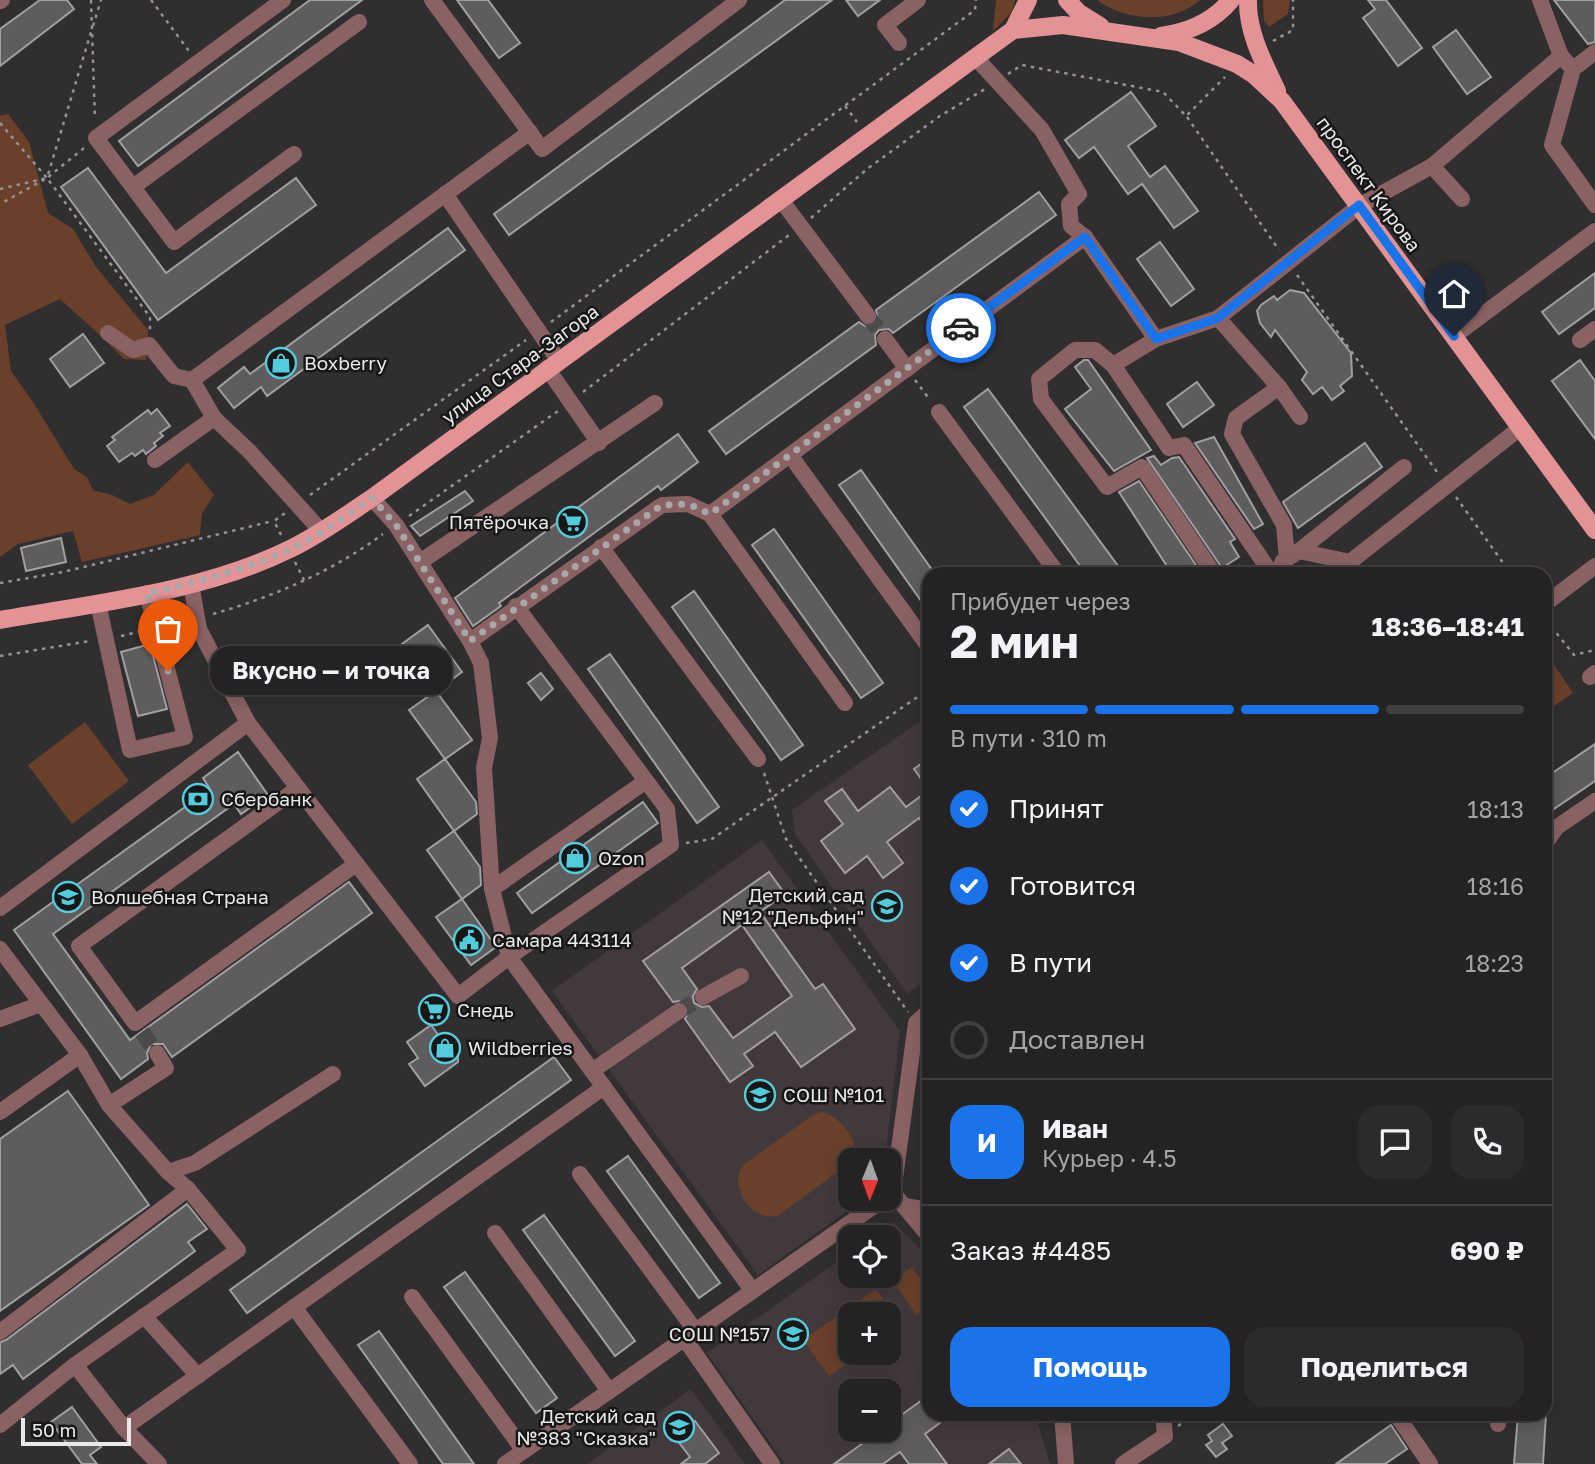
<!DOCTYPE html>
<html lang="ru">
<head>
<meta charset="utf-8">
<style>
	body { margin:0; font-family:"Golos Text",sans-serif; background:#2d2a2c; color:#f1f3f6; height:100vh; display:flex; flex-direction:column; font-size:26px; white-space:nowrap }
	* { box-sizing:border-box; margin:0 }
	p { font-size:23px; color:#a3a4a6 }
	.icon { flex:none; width:38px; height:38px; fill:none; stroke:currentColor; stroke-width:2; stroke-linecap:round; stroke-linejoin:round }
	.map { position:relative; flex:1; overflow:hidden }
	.side { position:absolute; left:922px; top:567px; width:630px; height:854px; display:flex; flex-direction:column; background:#252224; border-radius:21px; box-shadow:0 4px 18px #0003,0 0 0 2px #423f41 }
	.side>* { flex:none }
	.needle { width:46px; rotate:181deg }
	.controls { position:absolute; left:838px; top:1148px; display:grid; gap:14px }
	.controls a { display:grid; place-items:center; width:63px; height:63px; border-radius:14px; background:#252224; box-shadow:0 4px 18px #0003,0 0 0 2px #423f41; font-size:35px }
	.scale { position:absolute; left:21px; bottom:18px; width:110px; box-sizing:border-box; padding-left:7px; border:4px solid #eae8e9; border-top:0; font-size:19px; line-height:24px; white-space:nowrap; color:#eae8e9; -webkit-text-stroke:5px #181718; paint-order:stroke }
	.pin { position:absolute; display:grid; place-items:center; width:60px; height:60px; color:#fff; margin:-72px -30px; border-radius:50% 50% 50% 0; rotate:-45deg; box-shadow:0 0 7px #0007 }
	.pin .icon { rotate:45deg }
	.courier { position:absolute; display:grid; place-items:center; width:70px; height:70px; margin:-35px; border:5px solid #1a73e8; border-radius:50%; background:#fff; color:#222; box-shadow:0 2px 9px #0007 }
	.bubble { position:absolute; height:49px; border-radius:21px; background:#252224; box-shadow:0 4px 18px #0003,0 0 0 2px #423f41; font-size:23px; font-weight:700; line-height:49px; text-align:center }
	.head em { font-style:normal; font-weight:700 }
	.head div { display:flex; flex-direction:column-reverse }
	.head { display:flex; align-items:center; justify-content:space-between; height:119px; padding:0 28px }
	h1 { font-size:46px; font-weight:700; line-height:52px }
	.bar { display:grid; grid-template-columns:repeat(4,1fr); gap:10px 7px; align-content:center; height:84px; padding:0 28px }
	.bar i { height:9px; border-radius:5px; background:#423f41 }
	.bar .on { background:#1a73e8 }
	.bar p { grid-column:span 4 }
	.line { display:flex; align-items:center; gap:18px; padding:0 28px; border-top:2px solid #423f41 }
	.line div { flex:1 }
	.round { display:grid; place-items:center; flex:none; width:74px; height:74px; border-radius:21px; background:#2d2a2c }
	ol { padding:0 28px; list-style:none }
	li { display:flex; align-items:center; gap:21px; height:77px }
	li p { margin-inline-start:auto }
	li .icon { padding:7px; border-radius:50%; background:#1a73e8; color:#fff; stroke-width:4 }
	li:last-child { color:#a3a4a6 }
	li i { width:38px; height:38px; border:4px solid #423f41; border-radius:50% }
	.cta { display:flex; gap:14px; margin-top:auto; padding:14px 28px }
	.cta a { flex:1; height:80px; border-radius:21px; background:#1a73e8; color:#fff; font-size:28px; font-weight:700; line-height:80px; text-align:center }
	.cta a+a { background:#2d2a2c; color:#f1f3f6 }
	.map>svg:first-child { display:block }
	.built { fill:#42393d; fill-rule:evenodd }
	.green { fill:#6b402b }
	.building { fill:#5e5c5e; stroke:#a19fa1; stroke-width:2; fill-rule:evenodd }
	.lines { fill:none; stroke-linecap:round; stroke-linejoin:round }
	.minor-tunnel { stroke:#4d4a4c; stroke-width:16; stroke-dasharray:16 8; stroke-linecap:butt }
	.path { stroke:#969395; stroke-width:2.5; stroke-dasharray:3.5 5; stroke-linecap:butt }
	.minor { stroke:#8a6263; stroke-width:16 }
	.major { stroke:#e39396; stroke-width:18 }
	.done { stroke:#a9a7a8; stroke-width:7; stroke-dasharray:0 12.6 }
	.route { stroke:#1a73e8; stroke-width:9 }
	.labels { text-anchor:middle; stroke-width:5; stroke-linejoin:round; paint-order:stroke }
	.street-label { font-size:19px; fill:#eae8e9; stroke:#181718 }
	.poi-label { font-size:19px; fill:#eae8e9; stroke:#181718; text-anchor:start }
</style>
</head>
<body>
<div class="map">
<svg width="1595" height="1464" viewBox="0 0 1595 1464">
	<rect width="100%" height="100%" fill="#312e30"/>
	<!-- built -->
	<g class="built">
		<polygon points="929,715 929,978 907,994 795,834 792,810"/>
		<polygon points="762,840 900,1031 885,1160 850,1160 850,1199 864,1199 758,1275 552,991"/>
		<path d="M894,1223L929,1257V1414H1035L1050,1464H785L707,1353L850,1253V1276H889V1237H873ZM850,1314H889V1353H850ZM850,1391H889V1430H850Z"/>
		<polygon points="691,1389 745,1464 587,1464"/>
	</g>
	<!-- green -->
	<g class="green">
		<polygon points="996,0 1015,0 1012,12 993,31"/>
		<path d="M1097,0H1200C1172,25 1125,21 1097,0Z"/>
		<polygon points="1263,0 1290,0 1288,14 1269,27 1264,21"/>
		<polygon points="8,114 29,142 48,213 73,229 96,267 148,330 146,360 124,359 102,337 60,299 5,325 11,371 33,402 74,469 87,477 93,490 112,495 130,504 154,495 188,462 214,495 202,513 200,535 82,562 73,531 18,544 0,557 0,116"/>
		<polygon points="1547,654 1573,693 1551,708 1545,700 1545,656"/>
		<polygon points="85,722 129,781 72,824 28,765"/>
		<path d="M820,1112C837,1112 862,1143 854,1160L779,1215C753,1225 727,1186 743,1165L813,1115Z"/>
		<polygon points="912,1267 929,1291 929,1306 916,1315 893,1280"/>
		<polygon points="876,1289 902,1326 889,1335 889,1314 850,1314 850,1353 863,1353 829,1376 803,1340"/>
	</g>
	<!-- building -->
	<g class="building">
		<polygon points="40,0 67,0 74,9 0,66 0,29"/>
		<polygon points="310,0 362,0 138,166 119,141"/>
		<polygon points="457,0 488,0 520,43 499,58"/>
		<polygon points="785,0 832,0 509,235 494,214"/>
		<polygon points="846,0 880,0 858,16"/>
		<polygon points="1368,0 1386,0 1422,48 1398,66 1363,18 1375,9"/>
		<polygon points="1554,0 1595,0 1595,42 1588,44"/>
		<polygon points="1456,30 1491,77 1467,94 1433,47"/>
		<polygon points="1131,92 1156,126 1128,146 1150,177 1165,166 1198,211 1174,228 1142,184 1128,194 1094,147 1079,158 1065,140"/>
		<polygon points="88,168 166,273 296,178 316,205 158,320 61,187"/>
		<polygon points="1039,192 1056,215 893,333 889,329 879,330 875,335 876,345 726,454 709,431 859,322 865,326 874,325 878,319 876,310"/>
		<polygon points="448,228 465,250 267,396 261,387 234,408 218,388 244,367 250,374"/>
		<polygon points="1160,242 1194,289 1171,306 1137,259"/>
		<polygon points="1595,273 1595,308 1559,334 1542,312"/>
		<polygon points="1290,290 1304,293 1351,353 1352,376 1340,386 1344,391 1332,400 1322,387 1313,394 1302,380 1307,372 1275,330 1271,337 1260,323 1257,311 1261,305 1274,296 1277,300"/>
		<polygon points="83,334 104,363 70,387 50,359"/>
		<polygon points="1084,360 1088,360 1151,450 1114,471 1065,409 1091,389 1075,367"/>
		<polygon points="1580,360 1595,381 1595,439 1552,381"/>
		<polygon points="1197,382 1214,405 1183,427 1167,404"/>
		<polygon points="988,389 1124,574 1086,574 964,407"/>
		<polygon points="157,409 170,426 160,433 163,436 154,443 156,446 146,454 143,450 135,456 132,453 119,462 107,446 115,440 112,437 148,410 151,414"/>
		<polygon points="678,434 698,462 661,490 658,486 499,603 501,606 473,626 455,598"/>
		<polygon points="1214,437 1263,524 1254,529 1195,443"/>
		<polygon points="1365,443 1382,467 1298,528 1283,502"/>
		<polygon points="1154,456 1161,465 1172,458 1179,457 1235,539 1230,542 1239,557 1222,568 1147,458"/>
		<polygon points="861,470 935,574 929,574 929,612 839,485"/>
		<polygon points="1139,481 1200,571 1196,574 1172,574 1119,492"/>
		<polygon points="465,491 473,501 420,536 411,526"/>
		<polygon points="774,529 883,683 861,698 752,545"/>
		<polygon points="61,538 66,562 26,571 21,548"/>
		<polygon points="694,591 803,745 781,760 672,607"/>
		<polygon points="428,625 462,672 436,691 402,644"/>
		<polygon points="150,644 167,709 138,716 121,652"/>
		<polygon points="610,654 719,807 697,823 588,669"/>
		<polygon points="541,673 553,689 541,700 528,683"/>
		<polygon points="436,691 472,740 445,759 409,710"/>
		<polygon points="1595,744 1595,781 1545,815 1545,778"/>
		<polygon points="238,752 268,795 241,814 234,804 53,934 130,1040 349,882 372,913 172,1057 163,1044 151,1044 147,1053 148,1059 121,1079 14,930 210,789 203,778"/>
		<polygon points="929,758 929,790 914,769"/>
		<polygon points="445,759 476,802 477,814 454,831 417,779"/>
		<polygon points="890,787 906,807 929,790 929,833 919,818 887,842 903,863 883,878 867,856 845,873 821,841 843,824 825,801 842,789 858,811"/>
		<polygon points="643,802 658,823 532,913 517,893"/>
		<polygon points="454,831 480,867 481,885 462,899 427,850"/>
		<path d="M769,872L785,894L760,912L815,989L823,984L855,1029L801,1067L775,1032L744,1054L753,1066L730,1082L685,1019L689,1011L687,1005L679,1001L673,1002L643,961ZM742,925L792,996L733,1038L709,1006L702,1007L694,1003L693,996L697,989L682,968Z"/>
		<polygon points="462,899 496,947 471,965 436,917"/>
		<polygon points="431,1025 442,1040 448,1036 458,1051 458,1062 425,1086 409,1064 418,1058 407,1042"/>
		<polygon points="554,1057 571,1080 247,1313 230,1290"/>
		<polygon points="68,1091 149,1205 0,1311 0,1139"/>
		<polygon points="628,1156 720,1283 699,1298 607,1171"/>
		<polygon points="187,1204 207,1229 188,1242 195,1251 23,1379 13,1365 0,1374 0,1342 6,1340"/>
		<polygon points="544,1215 635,1341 615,1356 523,1230"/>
		<polygon points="465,1272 557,1398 536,1413 444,1287"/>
		<polygon points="379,1331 474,1464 443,1464 358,1345"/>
		<polygon points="929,1395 929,1414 952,1414 925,1434 947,1464 909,1464 900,1452 883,1464 834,1464 881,1430 889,1430 889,1424"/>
		<polygon points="72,1407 101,1447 90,1455 97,1464 82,1464 51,1422"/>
		<polygon points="1518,1414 1546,1414 1543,1464 1514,1464"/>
		<polygon points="695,1421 719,1453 705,1464 681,1464 690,1457 674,1436"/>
		<polygon points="1223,1424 1232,1436 1222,1443 1227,1449 1216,1457 1206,1445 1212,1441 1208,1435"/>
		<polygon points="1391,1425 1407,1449 1385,1464 1336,1464"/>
		<polygon points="1009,1449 1021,1464 989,1464"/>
	</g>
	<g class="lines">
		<!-- minor-tunnel -->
		<g class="minor-tunnel">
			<polyline points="868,316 885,339"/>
			<polyline points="679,1011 703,997"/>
			<polyline points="142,1032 157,1053"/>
		</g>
		<!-- path -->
		<g class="path">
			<polyline points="91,0 95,119"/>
			<polyline points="151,0 189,51"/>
			<polyline points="93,26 101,0"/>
			<polyline points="1273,41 1293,30 1293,0"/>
			<polyline points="1008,74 1022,65 1163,92 1186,116 1225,77"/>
			<polyline points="845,106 857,122"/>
			<polyline points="1187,117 1279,250"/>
			<polyline points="0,123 47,178 91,32"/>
			<polyline points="84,148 47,178 150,317 150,332"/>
			<polyline points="0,189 47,178 0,204"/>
			<polyline points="811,218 867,169 940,116 985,89"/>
			<polyline points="1297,275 1437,472"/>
			<polyline points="551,322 975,10 976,0"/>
			<polyline points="915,380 930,400"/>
			<polyline points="583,392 789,235"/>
			<polyline points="310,495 526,340"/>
			<polyline points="1456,497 1511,574"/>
			<polyline points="409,516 558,411"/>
			<polyline points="281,535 274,521 285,513"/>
			<polyline points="295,562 304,580"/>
			<polyline points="0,583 63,572 273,521"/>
			<path d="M213,614C273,597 333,571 383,534"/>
			<polyline points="1546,620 1574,655 1595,650"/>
			<polyline points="121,636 142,631"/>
			<polyline points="0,656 90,641"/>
			<polyline points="764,773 786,839 908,1012"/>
			<polyline points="686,843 712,839 929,689"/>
			<polyline points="1253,1414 1259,1421 1269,1414"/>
			<polyline points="1178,1426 1195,1414"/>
		</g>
		<!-- minor -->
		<g class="minor">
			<polyline points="283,0 96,138 174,242 294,154"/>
			<polyline points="432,0 542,149 739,0"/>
			<polyline points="1540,0 1561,56"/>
			<polyline points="0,1 2,0"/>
			<polyline points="899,43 885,25 918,0"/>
			<polyline points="1595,52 1573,69 1552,145 1595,205"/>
			<polyline points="975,57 1042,130 1079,194 1069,204 1071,226 1085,237"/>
			<polyline points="1432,166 1462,199"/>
			<polyline points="133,187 359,22"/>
			<polyline points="445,194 559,361"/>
			<polyline points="781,200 868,316"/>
			<polyline points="1218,318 1279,387 1300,417"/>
			<polyline points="108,333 133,350 149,345 174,376 192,380 214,418 250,452 322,532"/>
			<polyline points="1454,336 1595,231"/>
			<polyline points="885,339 907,369"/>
			<polyline points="1580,340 1595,329"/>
			<polyline points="1113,365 1156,339"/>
			<polyline points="547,368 599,443"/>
			<polyline points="192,380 530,132"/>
			<polyline points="1279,387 1236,418 1232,434 1284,525 1287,559"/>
			<polyline points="939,412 1058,574"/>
			<polyline points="790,455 926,643"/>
			<polyline points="155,460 214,418"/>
			<polyline points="372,498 396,525 470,641 481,663 490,738 484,768 492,889 509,957 752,1290"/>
			<polyline points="710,514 845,703"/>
			<polyline points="601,547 758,759"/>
			<polyline points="1299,551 1350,562"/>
			<polyline points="420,562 655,403"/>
			<polyline points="1282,562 1299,551 1404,467"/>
			<polyline points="1214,574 1142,467 1107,487 1041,399 1039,379 1075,350 1095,350 1113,365 1169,448 1184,445 1269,570"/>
			<polyline points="1351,574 1350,562 1520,428"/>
			<polyline points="191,584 199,629 248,723 458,996 509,957 671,845 667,809 516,606"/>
			<polyline points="98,603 130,750 185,737 147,593"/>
			<polyline points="1545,604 1595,566"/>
			<polyline points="470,641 662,505 688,504 710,514 1085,237 1156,339 1218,318 1359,206 1432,166 1561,56 1573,69"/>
			<polyline points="1590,677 1595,673"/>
			<polyline points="298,788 79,946 135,1023 356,864"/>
			<polyline points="1545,844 1557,827 1595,801"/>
			<polyline points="492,889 646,781"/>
			<polyline points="0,908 248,723"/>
			<polyline points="0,949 80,1055 109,1105 168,1172 188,1189 238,1250 75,1365 0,1425"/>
			<polyline points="703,997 741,976"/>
			<polyline points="929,1011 916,1023 893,1193 929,1236"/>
			<polyline points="0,1019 41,1004"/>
			<polyline points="592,1071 679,1011"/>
			<polyline points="109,1105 166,1068 157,1053"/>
			<polyline points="0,1112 80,1055"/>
			<polyline points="168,1172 195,1163 333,1074"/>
			<polyline points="580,1174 695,1330"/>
			<polyline points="904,1206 929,1210"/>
			<polyline points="495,1233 609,1391"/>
			<polyline points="412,1297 524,1451"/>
			<polyline points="294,1307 410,1464"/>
			<polyline points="144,1316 198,1376"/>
			<polyline points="0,1332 188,1189"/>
			<polyline points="684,1338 772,1464"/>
			<polyline points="75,1365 124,1428 159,1464"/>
			<polyline points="1062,1414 1066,1464"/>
			<polyline points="1396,1414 1430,1464"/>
			<polyline points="1498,1424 1498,1414"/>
			<polyline points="124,1428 604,1087"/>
			<polyline points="505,1464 884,1199"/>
			<polyline points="1123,1464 1165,1436 1163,1414"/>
		</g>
		<!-- major -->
		<g class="major">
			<polyline points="1067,0 1079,13 1100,26"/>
			<path d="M1248,0C1247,32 1264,63 1277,91"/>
			<polyline points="1013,30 1063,25 1179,42 1237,64 1253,74 1282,101 1595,530"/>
			<path d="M1161,36C1189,32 1213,22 1231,0"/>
			<path d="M0,620C95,603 203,592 290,549C319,535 345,516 372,498L1013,30L1028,0"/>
		</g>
	</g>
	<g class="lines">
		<!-- done -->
		<path class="done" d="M168,671L147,593C195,583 243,570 288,550C318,537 345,516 372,498L396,525L470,641L662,505L688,504L710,514L961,328"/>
		<!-- route -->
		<polyline class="route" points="961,328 1085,237 1156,339 1218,318 1359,205 1454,336"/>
	</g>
	<!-- icons -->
	<defs>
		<g id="shop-ring" transform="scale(1.575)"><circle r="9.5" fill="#181718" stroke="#53cbdb" stroke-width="1.5"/><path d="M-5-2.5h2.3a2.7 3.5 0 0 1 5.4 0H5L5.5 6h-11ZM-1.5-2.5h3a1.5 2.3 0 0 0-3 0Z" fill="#53cbdb"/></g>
		<g id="supermarket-ring" transform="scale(1.575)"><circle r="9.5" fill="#181718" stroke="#53cbdb" stroke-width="1.5"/><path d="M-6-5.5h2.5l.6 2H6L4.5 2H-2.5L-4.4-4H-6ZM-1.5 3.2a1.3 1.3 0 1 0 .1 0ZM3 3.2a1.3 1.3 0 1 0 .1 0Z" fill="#53cbdb"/></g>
		<g id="bank-ring" transform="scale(1.575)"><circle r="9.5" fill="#181718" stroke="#53cbdb" stroke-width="1.5"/><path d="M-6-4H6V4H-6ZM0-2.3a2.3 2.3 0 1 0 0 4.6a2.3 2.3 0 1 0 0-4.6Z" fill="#53cbdb"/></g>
		<g id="school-ring" transform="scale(1.575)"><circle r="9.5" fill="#181718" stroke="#53cbdb" stroke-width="1.5"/><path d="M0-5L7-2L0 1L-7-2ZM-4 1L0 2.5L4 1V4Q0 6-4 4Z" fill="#53cbdb"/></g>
		<g id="civic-ring" transform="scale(1.575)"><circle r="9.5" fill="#181718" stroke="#53cbdb" stroke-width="1.5"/><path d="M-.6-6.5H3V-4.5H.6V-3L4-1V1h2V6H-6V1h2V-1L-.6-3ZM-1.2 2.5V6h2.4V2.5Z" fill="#53cbdb"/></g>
	</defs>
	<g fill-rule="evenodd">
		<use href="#shop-ring" x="281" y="363"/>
		<use href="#supermarket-ring" x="572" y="522"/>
		<use href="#bank-ring" x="198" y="799"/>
		<use href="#shop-ring" x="575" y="858"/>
		<use href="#school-ring" x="68" y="897"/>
		<use href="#school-ring" x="887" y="906"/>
		<use href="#civic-ring" x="469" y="940"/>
		<use href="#supermarket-ring" x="434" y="1010"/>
		<use href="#shop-ring" x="445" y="1048"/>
		<use href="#school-ring" x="760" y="1095"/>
		<use href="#school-ring" x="793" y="1334"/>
		<use href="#school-ring" x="679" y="1427"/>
	</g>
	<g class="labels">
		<!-- street labels -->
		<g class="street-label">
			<text transform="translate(1369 184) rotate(54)" y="7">проспект Кирова</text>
			<text transform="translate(520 364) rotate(-36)" y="7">улица Стара-Загора</text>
		</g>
		<!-- poi labels -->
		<g class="poi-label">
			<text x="304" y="370">Boxberry</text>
			<text x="549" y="529" text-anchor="end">Пятёрочка</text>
			<text x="221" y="806">Сбербанк</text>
			<text x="598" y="865">Ozon</text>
			<text x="864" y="902" text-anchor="end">Детский сад<tspan x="864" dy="22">№12 "Дельфин"</tspan></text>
			<text x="91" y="904">Волшебная Страна</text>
			<text x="492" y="947">Самара 443114</text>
			<text x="457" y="1017">Снедь</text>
			<text x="468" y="1055">Wildberries</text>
			<text x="783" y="1102">СОШ №101</text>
			<text x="770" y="1341" text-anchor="end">СОШ №157</text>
			<text x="656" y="1423" text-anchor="end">Детский сад<tspan x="656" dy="22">№383 "Сказка"</tspan></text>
		</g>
	</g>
</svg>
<div class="controls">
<a><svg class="needle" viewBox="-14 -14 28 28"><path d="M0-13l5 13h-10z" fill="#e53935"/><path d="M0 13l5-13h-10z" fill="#a3a4a6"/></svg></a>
<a><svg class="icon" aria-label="locate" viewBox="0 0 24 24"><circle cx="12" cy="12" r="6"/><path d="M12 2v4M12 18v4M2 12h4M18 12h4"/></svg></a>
<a>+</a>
<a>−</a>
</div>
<div class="scale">50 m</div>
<div class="pin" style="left:168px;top:671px;background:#ea580c"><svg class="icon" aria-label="bag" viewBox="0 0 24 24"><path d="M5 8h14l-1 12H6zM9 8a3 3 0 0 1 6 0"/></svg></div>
<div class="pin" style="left:1454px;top:336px;background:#1f2937"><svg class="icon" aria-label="home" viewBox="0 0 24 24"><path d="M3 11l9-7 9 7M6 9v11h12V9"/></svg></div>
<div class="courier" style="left:961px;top:328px"><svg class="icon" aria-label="car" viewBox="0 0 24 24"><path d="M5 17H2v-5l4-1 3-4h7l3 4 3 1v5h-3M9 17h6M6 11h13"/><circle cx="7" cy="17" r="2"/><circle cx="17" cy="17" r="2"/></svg></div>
<div class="bubble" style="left:210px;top:646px;width:242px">Вкусно — и точка</div>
<section class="side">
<div class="head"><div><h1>2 мин</h1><p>Прибудет через</p></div><em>18:36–18:41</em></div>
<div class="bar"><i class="on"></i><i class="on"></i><i class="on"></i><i></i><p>В пути · 310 m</p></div>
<ol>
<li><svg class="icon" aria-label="check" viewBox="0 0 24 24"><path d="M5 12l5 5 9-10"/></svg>Принят<p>18:13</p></li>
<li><svg class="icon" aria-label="check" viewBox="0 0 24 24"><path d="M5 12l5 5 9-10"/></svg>Готовится<p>18:16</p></li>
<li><svg class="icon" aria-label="check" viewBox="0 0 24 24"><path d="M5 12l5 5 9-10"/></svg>В пути<p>18:23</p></li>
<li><i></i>Доставлен</li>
</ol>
<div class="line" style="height:126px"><b class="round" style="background:#1a73e8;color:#fff">И</b><div><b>Иван</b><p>Курьер · 4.5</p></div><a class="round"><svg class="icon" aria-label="chat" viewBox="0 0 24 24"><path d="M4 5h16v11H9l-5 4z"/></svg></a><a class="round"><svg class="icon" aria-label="phone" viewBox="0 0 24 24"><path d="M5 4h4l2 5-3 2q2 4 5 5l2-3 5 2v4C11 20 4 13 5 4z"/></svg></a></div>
<div class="line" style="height:91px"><div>Заказ #4485</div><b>690 ₽</b></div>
<div class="cta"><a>Помощь</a><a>Поделиться</a></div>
</section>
</div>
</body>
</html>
